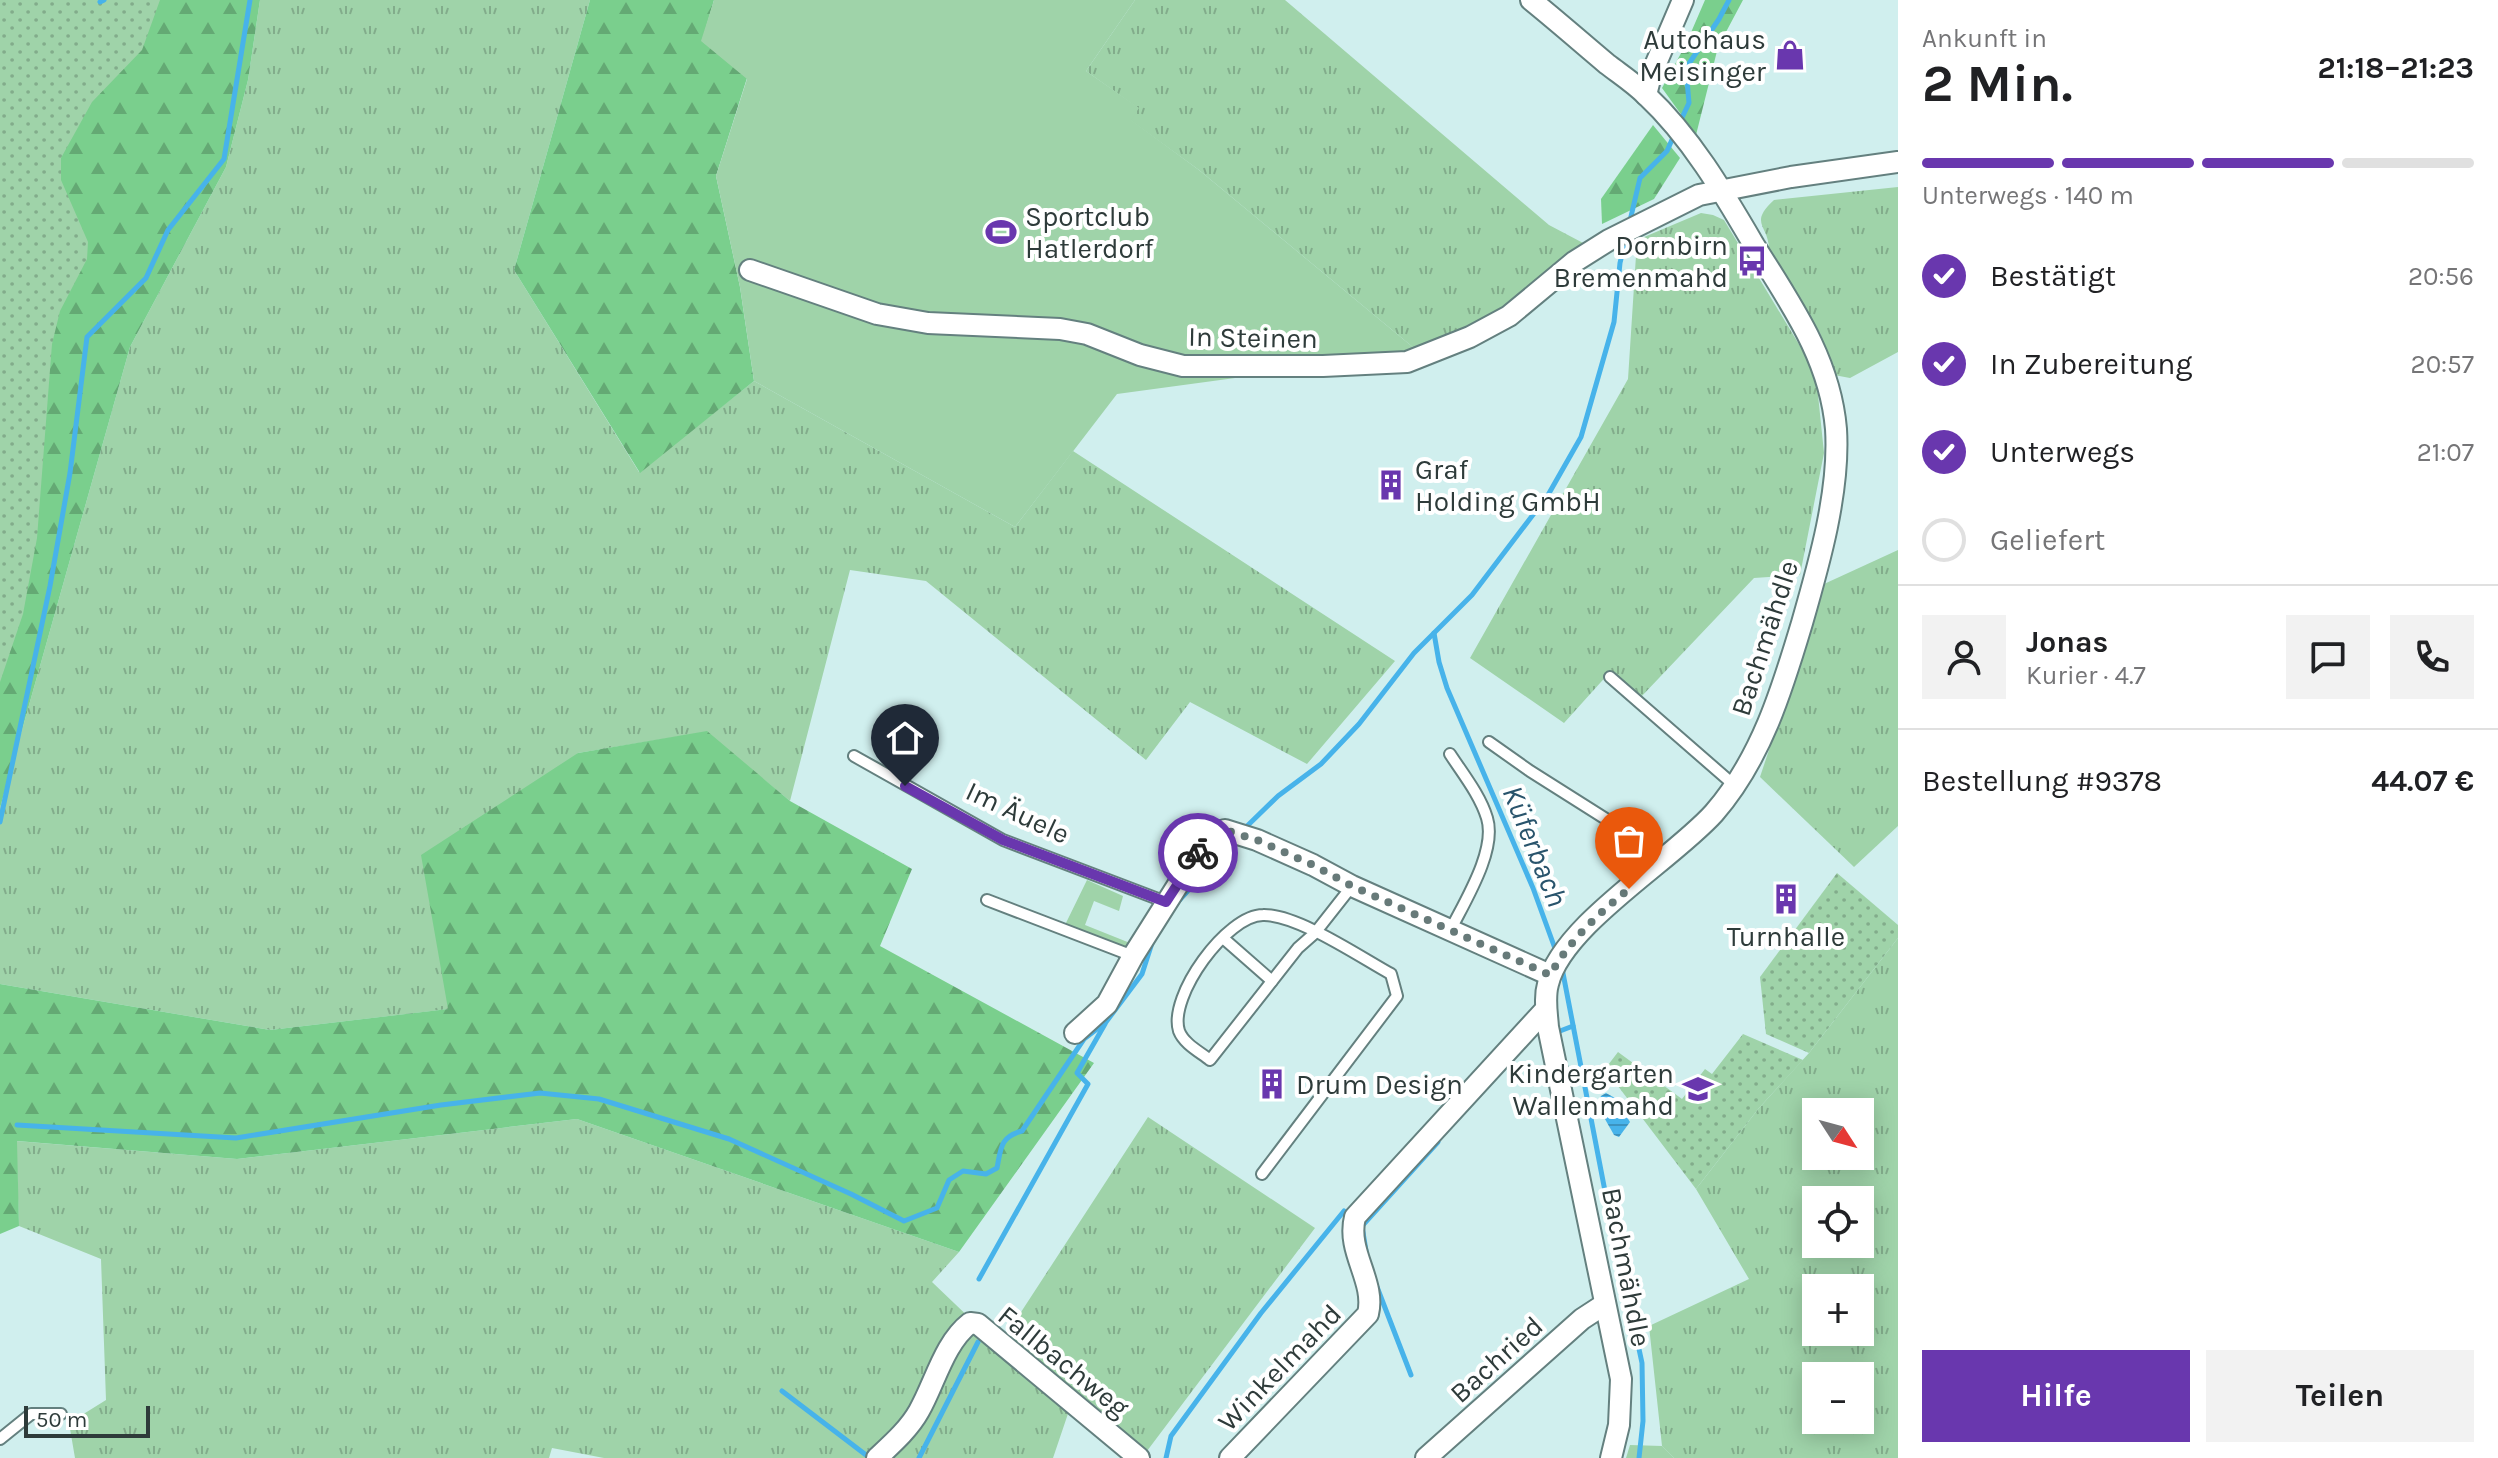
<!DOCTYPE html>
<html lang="de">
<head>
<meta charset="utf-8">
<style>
	body { margin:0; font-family:Karla,sans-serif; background:#f2f2f2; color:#202124; height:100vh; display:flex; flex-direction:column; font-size:30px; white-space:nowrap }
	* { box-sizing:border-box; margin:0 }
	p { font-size:26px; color:#757577 }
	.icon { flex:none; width:44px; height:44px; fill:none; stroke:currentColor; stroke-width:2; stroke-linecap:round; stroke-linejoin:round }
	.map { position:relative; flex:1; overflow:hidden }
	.side { display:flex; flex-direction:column; background:#fff; width:600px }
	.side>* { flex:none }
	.needle { width:52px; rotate:126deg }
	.tools { position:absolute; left:1802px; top:1098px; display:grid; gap:16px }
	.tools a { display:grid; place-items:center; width:72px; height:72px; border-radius:0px; background:#fff; box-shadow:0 4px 20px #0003; font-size:40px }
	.scale { position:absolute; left:24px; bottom:20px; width:126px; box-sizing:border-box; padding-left:8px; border:4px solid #2e3b3a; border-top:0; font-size:22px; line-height:28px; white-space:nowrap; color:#2e3b3a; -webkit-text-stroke:6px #fff; paint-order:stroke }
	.pin { position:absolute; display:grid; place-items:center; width:68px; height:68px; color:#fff; margin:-82px -34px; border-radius:50% 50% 50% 0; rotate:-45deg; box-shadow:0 0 8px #0007 }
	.pin .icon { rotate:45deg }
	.courier { position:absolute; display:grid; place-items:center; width:80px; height:80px; margin:-40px; border:6px solid #6937ae; border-radius:50%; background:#fff; color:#222; box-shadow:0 2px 10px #0007 }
	.head em { font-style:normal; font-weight:700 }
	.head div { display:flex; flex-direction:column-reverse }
	.head { display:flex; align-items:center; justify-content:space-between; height:136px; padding:0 24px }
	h1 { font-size:52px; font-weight:700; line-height:60px }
	.bar { display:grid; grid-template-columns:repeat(4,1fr); gap:12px 8px; align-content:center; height:96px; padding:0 24px }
	.bar i { height:10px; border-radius:6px; background:#e0e0e0 }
	.bar .selected { background:#6937ae }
	.bar p { grid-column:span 4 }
	.line { display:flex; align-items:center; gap:20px; padding:0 24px; border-top:2px solid #e0e0e0 }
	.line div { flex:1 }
	.round { display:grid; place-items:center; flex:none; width:84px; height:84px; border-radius:0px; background:#f2f2f2 }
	ol { padding:0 24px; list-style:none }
	li { display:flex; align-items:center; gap:24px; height:88px }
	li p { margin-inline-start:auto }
	li .icon { padding:8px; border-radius:50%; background:#6937ae; color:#fff; stroke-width:4 }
	li:last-child { color:#757577 }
	li i { width:44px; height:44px; border:4px solid #e0e0e0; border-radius:50% }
	.button { display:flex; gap:16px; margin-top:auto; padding:16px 24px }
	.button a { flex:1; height:92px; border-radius:0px; background:#6937ae; color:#fff; font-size:32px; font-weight:700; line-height:92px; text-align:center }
	.button a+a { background:#f2f2f2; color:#202124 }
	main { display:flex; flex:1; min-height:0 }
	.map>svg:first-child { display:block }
	.grass { fill:url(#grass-tufts); fill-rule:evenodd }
	.forest { fill:url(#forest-firs) }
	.park { fill:url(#park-dots) }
	.garden { fill:#9fd3a9 }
	.water { fill:url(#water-rules) }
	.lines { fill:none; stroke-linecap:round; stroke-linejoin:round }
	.stream { stroke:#47b3ea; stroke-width:5 }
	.service-casing { stroke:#64807f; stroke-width:14 }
	.minor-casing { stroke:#64807f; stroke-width:24 }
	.service { stroke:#fff; stroke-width:10 }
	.minor { stroke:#fff; stroke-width:20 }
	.done { stroke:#677a79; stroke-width:8; stroke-dasharray:0 14.4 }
	.route { stroke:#6937ae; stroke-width:10 }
	.labels { text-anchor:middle; stroke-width:8; stroke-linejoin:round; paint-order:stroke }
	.poi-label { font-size:28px; fill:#2e3b3a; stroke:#fff; text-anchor:end }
	.street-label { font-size:28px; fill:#2e3b3a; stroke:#fff }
	.water-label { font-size:30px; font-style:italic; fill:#29546c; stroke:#fff }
</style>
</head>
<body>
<main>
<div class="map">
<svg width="1898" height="1458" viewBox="0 0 1898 1458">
	<defs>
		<pattern id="grass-tufts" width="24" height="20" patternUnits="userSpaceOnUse" patternTransform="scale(2)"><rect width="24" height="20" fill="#9fd3a9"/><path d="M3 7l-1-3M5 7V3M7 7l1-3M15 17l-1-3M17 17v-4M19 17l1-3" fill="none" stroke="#82ac8b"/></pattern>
		<pattern id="forest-firs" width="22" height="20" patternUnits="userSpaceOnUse" patternTransform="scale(2)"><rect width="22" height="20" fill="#7acf8d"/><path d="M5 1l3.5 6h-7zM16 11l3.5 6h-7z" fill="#64a974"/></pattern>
		<pattern id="park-dots" width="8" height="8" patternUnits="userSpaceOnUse" patternTransform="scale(2)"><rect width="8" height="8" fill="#9fd3a9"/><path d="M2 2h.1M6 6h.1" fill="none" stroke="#82ac8b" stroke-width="1.8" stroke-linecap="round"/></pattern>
		<pattern id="water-rules" width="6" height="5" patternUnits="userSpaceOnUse" patternTransform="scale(2)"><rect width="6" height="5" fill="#47b3ea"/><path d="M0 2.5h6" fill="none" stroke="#3c93bf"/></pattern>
	</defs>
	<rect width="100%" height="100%" fill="#d0efee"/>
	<!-- grass -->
	<g class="grass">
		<polygon points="260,0 590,0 514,270 639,472 754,381 1015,527 1073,451 1395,661 1307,764 1190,702 1146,760 926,581 850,570 790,801 706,732 578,753 449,1009 270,1030 0,984 0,808 130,347 226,167 248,80"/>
		<polygon points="1135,0 1285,0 1549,225 1585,244 1501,315 1420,353 1199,170 1130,120 1138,108 1086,71"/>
		<path d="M1898,187V352L1850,378L1834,375L1820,333L1769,250C1769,225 1748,224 1774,200Z"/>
		<polygon points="1701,213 1713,215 1724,220 1806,356 1817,385 1824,453 1800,575 1754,578 1640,698 1610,672 1564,723 1470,658 1628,379 1637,240"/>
		<polygon points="1898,550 1898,826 1854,867 1760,777 1824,584"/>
		<path d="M1898,938V1458H1674L1662,1446L1649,1326L1749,1279L1696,1189L1759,1108L1809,1053ZM1816,1112H1860V1156H1816ZM1816,1200H1860V1244H1816ZM1816,1288H1860V1332H1816ZM1816,1376H1860V1420H1816Z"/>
		<polygon points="1148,1117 1315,1228 1147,1451 1075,1393 1053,1458 604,1458 552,1448 549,1458 75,1458 69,1423 106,1400 101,1259 19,1226 16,1141 237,1159 577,1119 959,1252 932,1282 999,1346"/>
	</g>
	<!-- forest -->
	<g class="forest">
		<polygon points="0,0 260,0 248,80 226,167 130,347 0,808"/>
		<polygon points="590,0 714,0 702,41 747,78 716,176 740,287 754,381 640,473 514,270"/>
		<polygon points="1705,0 1743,0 1718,47 1696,135 1662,88 1686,44"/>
		<polygon points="1653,125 1680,158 1654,199 1602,224 1601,199"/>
		<polygon points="707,731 790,801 912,869 880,946 1094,1063 959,1252 577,1119 237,1159 17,1141 19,1226 0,1234 0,984 270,1030 448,1009 421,855 578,753"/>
	</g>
	<!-- park -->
	<g class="park">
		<polygon points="0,0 160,0 142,50 92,102 61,158 61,180 88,242 87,259 60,311 52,344 37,538 23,614 0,682"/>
		<polygon points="1837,873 1898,925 1898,938 1809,1053 1766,1034 1760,977"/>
		<polygon points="1743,1034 1803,1060 1759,1108 1696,1189 1605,1069 1618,1052 1682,1099 1705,1069 1712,1074"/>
	</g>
	<!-- garden -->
	<g class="garden">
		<polygon points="714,0 1135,0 1086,71 1139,108 1131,120 1199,170 1420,353 1117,394 1015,527 754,381 740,287 716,176 747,79 701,41"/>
		<polygon points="1087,880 1123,896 1119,911 1094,901 1085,925 1130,943 1128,949 1065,925"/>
		<polygon points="1630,1445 1662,1446 1674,1458 1626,1458"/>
	</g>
	<!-- water -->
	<polygon class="water" points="1606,1093 1615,1098 1630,1122 1619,1137 1614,1135 1597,1105 1601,1096"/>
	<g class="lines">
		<!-- stream -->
		<g class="stream">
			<polyline points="100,2 104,0"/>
			<polyline points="1679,124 1689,103 1686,68 1719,19 1729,0"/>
			<polyline points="1629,225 1640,178 1667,151 1675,133"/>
			<polyline points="1434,633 1439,662 1447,688 1533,888 1557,954"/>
			<polyline points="0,822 50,586 70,473 87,337 146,278 168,230 224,159 250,0"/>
			<polyline points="1243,830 1278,796 1321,764 1359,724 1414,653 1472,595 1548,495 1581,437 1614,322 1620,263 1626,238"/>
			<polyline points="1176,904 1233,840"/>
			<polyline points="1562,968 1604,1186 1642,1363 1643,1421 1639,1458"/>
			<polyline points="1560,1031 1573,1026"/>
			<path d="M17,1125L236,1138L441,1105L540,1093L599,1099L729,1139L851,1194L904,1221L937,1208L949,1180L963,1171L986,1174L997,1168C1001,1148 1000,1137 1022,1131L1084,1039L1106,1022L1142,974L1152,943"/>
			<polyline points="1366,1251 1362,1226 1438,1142"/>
			<polyline points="979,1279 1088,1084 1077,1073 1105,1024"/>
			<polyline points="1377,1287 1411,1375"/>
			<polyline points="782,1391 866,1455"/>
			<polyline points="919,1458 978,1342"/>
			<polyline points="1166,1458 1171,1436 1261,1313 1344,1211"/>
		</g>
		<!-- service casing -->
		<g class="service-casing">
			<g id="service">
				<polyline points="1610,677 1734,785"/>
				<polyline points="1489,742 1530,771 1666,857"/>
				<path d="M1450,754C1463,774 1480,795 1487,818C1497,850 1465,901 1451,929"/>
				<polyline points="854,756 1003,840 1166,902"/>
				<polyline points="987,900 1133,956"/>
				<polyline points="1223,938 1272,981"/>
				<path d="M1262,1174L1397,996L1391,974C1360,957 1297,914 1263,915C1227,915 1168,996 1179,1031C1184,1044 1200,1052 1210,1060L1298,948L1315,933L1352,886"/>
				<polyline points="0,1439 31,1414 61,1414"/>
			</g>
		</g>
		<!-- minor casing -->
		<g class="minor-casing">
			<g id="minor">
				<path d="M1531,0C1557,21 1582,43 1607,64C1620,74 1634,83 1646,95C1691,137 1723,192 1754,245C1790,303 1830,358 1836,429C1840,491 1819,564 1802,623C1782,690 1761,759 1714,813C1672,860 1562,925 1548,984C1544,998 1547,1013 1548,1027L1621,1379L1619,1425L1611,1458"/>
				<polyline points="1646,95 1651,75 1683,0"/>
				<polyline points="750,270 877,314 928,323 1060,329 1087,334 1140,355 1183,366 1323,366 1407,362 1470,337 1509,316 1574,262 1609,240 1699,195 1791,177 1898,162"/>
				<polyline points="1075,1033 1107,1004 1133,956 1203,845 1214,833 1225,830 1257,840 1313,865 1352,886 1550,975"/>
				<path d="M877,1458C892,1444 909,1429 919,1411C935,1383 944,1343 970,1323L978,1324L1139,1458"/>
				<path d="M1230,1458L1368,1314C1376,1281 1346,1252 1355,1217L1546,1009"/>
				<polyline points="1426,1458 1582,1319 1605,1304"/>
			</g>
		</g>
		<!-- service -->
		<use href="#service" class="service"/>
		<!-- minor -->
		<use href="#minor" class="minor"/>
	</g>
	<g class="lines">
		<!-- done -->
		<path class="done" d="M1198,853L1214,833L1225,830L1257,840L1313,865L1352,886L1550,975C1570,940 1598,914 1629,889"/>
		<!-- route -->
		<polyline class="route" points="905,786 1003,840 1166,902 1198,853"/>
	</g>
	<!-- icons -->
	<defs>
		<g id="shop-bare" transform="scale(2.4)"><path d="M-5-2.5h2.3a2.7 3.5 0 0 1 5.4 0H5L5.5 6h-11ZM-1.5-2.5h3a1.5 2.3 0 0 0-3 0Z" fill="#6937ae" stroke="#fff" stroke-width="2.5" paint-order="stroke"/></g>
		<g id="stadium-bare" transform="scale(2.4)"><path d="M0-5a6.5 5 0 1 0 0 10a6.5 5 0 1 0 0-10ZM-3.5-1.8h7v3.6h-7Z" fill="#6937ae" stroke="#fff" stroke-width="2.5" paint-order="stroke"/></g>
		<g id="bus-bare" transform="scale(2.4)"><path d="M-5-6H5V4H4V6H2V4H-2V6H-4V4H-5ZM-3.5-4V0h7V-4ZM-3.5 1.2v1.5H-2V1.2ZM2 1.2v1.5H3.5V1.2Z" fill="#6937ae" stroke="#fff" stroke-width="2.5" paint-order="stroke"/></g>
		<g id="building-bare" transform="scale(2.4)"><path d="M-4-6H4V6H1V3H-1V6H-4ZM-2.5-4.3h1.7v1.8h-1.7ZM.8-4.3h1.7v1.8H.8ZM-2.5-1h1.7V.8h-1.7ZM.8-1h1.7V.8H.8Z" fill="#6937ae" stroke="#fff" stroke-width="2.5" paint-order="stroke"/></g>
		<g id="school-bare" transform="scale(2.4)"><path d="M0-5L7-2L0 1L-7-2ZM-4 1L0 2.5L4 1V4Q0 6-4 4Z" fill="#6937ae" stroke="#fff" stroke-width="2.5" paint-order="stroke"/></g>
	</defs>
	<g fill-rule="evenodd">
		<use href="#shop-bare" x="1790" y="55"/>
		<use href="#stadium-bare" x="1001" y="232"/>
		<use href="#bus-bare" x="1752" y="261"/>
		<use href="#building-bare" x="1391" y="485"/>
		<use href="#building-bare" x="1786" y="899"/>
		<use href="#building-bare" x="1272" y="1084"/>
		<use href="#school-bare" x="1698" y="1089"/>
	</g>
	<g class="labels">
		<!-- poi labels -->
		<g class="poi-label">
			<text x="1766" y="49">Autohaus<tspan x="1766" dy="32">Meisinger</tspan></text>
			<text x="1025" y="226" text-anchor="start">Sportclub<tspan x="1025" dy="32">Hatlerdorf</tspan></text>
			<text x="1728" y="255">Dornbirn<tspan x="1728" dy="32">Bremenmahd</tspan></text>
			<text x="1415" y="479" text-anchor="start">Graf<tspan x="1415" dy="32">Holding GmbH</tspan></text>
			<text x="1786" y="946" text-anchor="middle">Turnhalle</text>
			<text x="1674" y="1083">Kindergarten<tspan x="1674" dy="32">Wallenmahd</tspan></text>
			<text x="1296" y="1094" text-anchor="start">Drum Design</text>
		</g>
		<!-- street labels -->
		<g class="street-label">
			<text transform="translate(1253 337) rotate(1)" y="10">In Steinen</text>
			<text transform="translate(1764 638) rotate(-72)" y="10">Bachmähdle</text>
			<text transform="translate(1018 812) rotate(25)" y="10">Im Äuele</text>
			<text transform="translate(1627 1267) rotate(79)" y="10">Bachmähdle</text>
			<text transform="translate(1496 1359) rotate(-42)" y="10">Bachried</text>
			<text transform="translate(1064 1361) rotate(39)" y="10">Fallbachweg</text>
			<text transform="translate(1279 1367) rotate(-46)" y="10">Winkelmahd</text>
		</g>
		<!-- water labels -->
		<g class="water-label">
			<text transform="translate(1535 846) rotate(68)" y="10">Küferbach</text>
		</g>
	</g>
</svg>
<div class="tools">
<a><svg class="needle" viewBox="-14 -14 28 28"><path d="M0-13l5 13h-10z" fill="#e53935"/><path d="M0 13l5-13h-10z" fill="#757577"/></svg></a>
<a><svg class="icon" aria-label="locate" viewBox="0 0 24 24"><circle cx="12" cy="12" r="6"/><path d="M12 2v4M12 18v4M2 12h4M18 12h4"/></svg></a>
<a>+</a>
<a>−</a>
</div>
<div class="scale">50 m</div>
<div class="pin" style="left:1629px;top:889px;background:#ea580c"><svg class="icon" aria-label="bag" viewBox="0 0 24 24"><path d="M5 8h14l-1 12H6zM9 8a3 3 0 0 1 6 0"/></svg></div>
<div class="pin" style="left:905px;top:786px;background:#1f2937"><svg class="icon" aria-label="home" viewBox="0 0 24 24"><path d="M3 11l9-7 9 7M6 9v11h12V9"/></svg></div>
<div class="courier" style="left:1198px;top:853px"><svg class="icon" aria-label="bike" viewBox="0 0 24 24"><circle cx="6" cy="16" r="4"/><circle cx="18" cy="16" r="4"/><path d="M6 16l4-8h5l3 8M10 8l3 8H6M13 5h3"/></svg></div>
</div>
<section class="side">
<div class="head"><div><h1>2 Min.</h1><p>Ankunft in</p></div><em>21:18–21:23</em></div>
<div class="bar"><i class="selected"></i><i class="selected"></i><i class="selected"></i><i></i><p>Unterwegs · 140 m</p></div>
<ol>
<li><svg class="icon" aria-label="check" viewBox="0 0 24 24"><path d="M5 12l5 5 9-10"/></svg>Bestätigt<p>20:56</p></li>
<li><svg class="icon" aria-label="check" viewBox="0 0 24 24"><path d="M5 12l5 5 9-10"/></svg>In Zubereitung<p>20:57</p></li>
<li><svg class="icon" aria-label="check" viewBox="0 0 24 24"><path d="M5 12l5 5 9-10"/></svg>Unterwegs<p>21:07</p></li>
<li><i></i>Geliefert</li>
</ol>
<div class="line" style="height:144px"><a class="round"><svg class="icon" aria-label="person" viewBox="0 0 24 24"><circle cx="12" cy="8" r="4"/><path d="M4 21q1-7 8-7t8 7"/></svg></a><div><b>Jonas</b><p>Kurier · 4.7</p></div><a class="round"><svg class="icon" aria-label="chat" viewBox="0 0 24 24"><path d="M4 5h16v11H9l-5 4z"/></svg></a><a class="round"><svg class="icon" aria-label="phone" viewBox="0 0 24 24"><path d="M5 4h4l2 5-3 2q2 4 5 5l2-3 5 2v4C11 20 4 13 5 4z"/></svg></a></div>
<div class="line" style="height:104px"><div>Bestellung #9378</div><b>44.07 €</b></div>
<div class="button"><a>Hilfe</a><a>Teilen</a></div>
</section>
</main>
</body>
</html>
